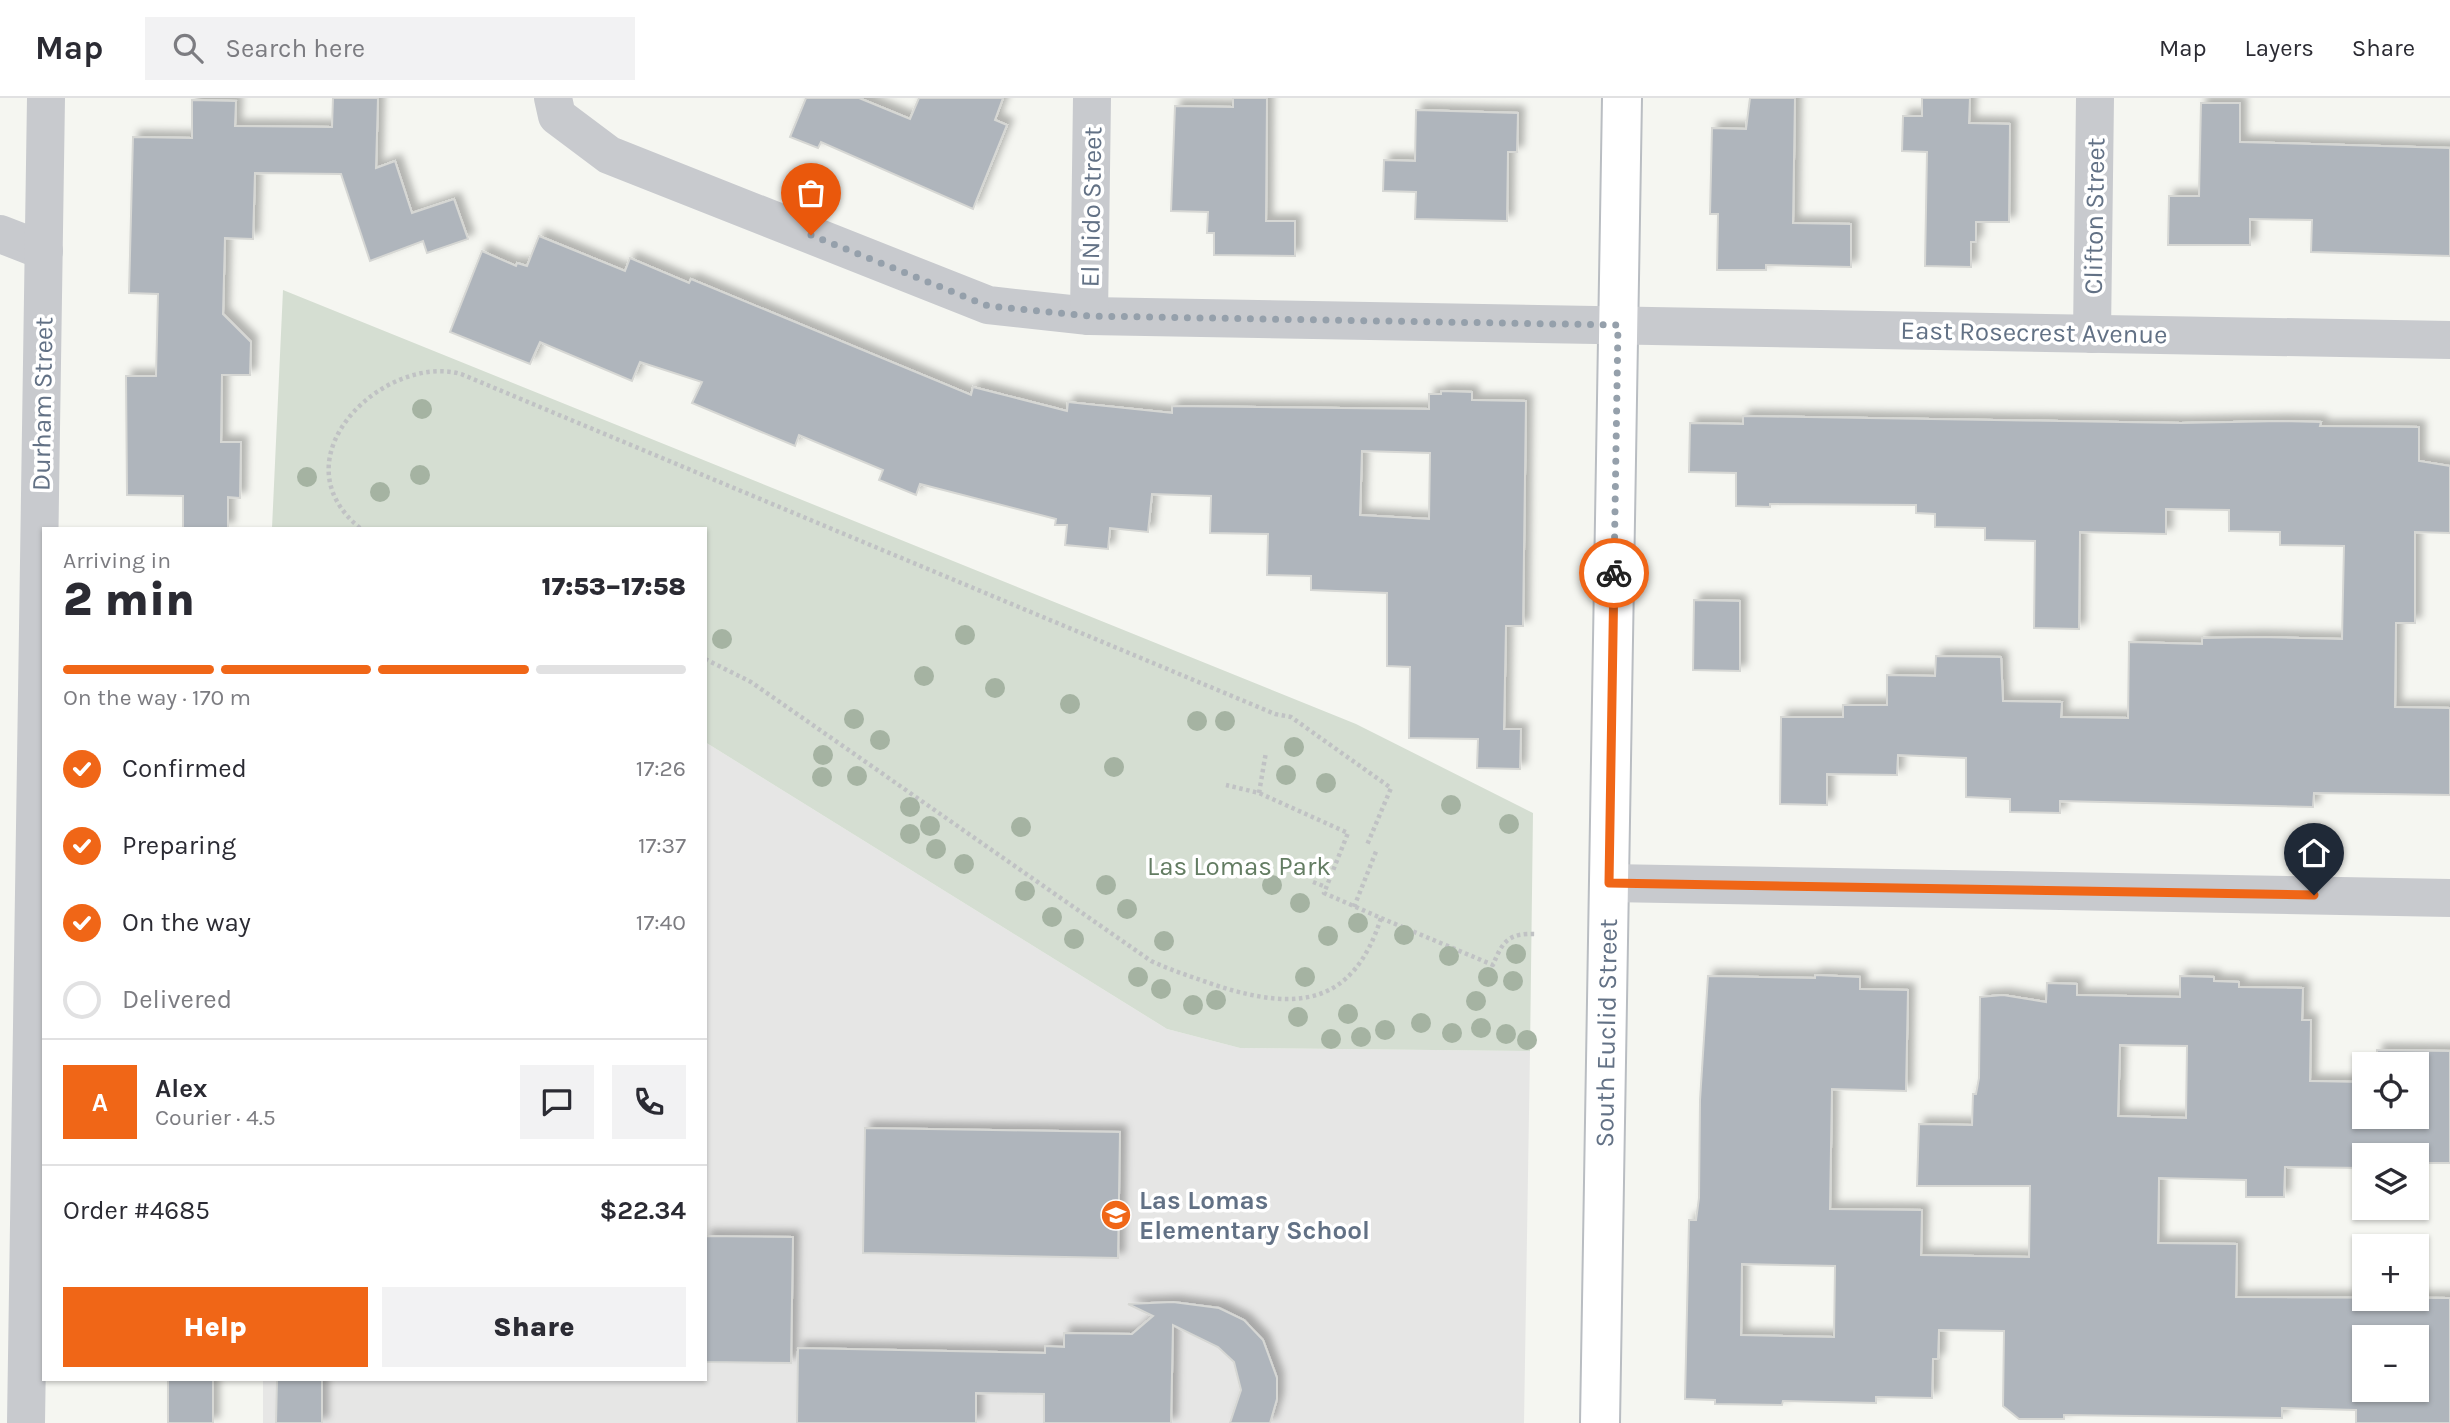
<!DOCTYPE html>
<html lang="en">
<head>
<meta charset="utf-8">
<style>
	body { margin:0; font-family:Karla,sans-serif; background:#f2f2f3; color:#2b2b33; height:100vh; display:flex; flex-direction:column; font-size:26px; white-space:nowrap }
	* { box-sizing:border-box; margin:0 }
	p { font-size:23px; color:#7c7c81 }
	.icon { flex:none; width:38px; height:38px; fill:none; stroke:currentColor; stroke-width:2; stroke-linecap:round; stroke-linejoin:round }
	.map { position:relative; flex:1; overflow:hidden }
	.details { position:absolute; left:42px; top:429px; width:665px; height:854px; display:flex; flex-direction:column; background:#fff; border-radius:0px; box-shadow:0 2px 5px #0004 }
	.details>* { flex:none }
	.controls { position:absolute; left:2352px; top:954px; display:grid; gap:14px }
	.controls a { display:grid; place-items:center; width:77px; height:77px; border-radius:0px; background:#fff; box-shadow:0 2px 5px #0004; font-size:35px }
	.pin { position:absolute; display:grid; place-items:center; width:60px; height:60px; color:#fff; margin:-72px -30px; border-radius:50% 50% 50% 0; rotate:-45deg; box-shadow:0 0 7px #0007 }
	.pin .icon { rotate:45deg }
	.courier { position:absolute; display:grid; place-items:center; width:70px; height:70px; margin:-35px; border:5px solid #f06617; border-radius:50%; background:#fff; color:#222; box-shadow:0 2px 9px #0007 }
	.headline em { font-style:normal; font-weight:800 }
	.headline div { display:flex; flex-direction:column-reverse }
	.headline { display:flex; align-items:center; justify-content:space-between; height:119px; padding:0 21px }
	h1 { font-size:46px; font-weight:800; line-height:52px }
	.bar { display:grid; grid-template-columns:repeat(4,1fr); gap:10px 7px; align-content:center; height:84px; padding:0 21px }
	.bar i { height:9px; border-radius:5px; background:#e1e1e2 }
	.bar .active { background:#f06617 }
	.bar p { grid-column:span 4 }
	.line { display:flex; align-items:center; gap:18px; padding:0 21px; border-top:2px solid #e1e1e2 }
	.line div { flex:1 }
	.round { display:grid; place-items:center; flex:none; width:74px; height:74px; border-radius:0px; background:#f2f2f3 }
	ol { padding:0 21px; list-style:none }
	li { display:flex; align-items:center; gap:21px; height:77px }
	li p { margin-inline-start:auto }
	li .icon { padding:7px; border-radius:50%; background:#f06617; color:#fff; stroke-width:4 }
	li:last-child { color:#7c7c81 }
	li i { width:38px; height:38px; border:4px solid #e1e1e2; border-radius:50% }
	.cta { display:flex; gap:14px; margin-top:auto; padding:14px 21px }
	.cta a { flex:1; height:80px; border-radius:0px; background:#f06617; color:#fff; font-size:28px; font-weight:800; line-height:80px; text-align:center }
	.cta a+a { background:#f2f2f3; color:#2b2b33 }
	header { display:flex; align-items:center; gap:42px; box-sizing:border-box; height:98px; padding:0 35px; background:#fff; border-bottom:2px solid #e1e1e2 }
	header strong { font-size:33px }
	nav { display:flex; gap:38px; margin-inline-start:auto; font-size:24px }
	.search { width:490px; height:63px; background:#f2f2f3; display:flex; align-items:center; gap:18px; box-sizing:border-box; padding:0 24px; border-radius:0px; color:#7c7c81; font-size:26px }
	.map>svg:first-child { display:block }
	.built { fill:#e6e6e5 }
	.green { fill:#d5ded2 }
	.building { fill:#afb5bc; stroke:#d6d7d4; stroke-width:2; fill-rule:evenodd; filter:url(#shadow) }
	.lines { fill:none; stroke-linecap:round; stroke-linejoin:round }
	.secondary-casing { stroke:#b9bdc2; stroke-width:42 }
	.path { stroke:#c0c2c4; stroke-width:4.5; stroke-dasharray:3.5 3.5; stroke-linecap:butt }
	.street { stroke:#c8cace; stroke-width:38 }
	.secondary { stroke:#fff; stroke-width:38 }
	.tree { fill:#a5b3a2 }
	.done { stroke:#95a0ab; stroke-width:7; stroke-dasharray:0 12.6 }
	.route { stroke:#f06617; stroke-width:9 }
	.labels { text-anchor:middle; stroke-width:7; stroke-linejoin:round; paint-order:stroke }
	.street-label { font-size:26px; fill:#627185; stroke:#fff }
	.park-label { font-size:26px; fill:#637c62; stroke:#fff }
	.poi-label { font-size:26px; font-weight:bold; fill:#627185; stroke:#fff; text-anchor:start }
</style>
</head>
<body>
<header>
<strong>Map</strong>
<div class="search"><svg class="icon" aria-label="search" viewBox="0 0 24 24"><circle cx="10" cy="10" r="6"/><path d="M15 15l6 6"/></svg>Search here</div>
<nav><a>Map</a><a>Layers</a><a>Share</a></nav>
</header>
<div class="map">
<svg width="2450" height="1325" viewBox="0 0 2450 1325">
	<defs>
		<filter id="shadow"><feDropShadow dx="6" dy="-6" stdDeviation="3.5" flood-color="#0004"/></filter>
	</defs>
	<rect width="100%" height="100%" fill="#f5f6f1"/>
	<!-- built -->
	<polygon class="built" points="705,644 1167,931 1240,950 1530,953 1524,1325 263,1325 263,1281 705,1281"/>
	<!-- green -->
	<polygon class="green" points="283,192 1356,626 1533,715 1530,953 1240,950 1167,931 705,644 705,430 272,430"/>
	<!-- building -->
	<g class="building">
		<polygon points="333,0 378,0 376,70 395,63 412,115 454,101 468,141 427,155 423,143 370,163 341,76 255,75 253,141 225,140 223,216 251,244 250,277 222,277 221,344 241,344 240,400 228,399 228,430 183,430 183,398 127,397 126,278 156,278 158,196 129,195 133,39 192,40 192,2 236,3 235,28 332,29"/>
		<polygon points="806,0 859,0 910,21 919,0 1003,0 995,22 1007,27 973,111 821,44 818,50 790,39"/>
		<polygon points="1233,0 1267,0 1266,123 1295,123 1295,158 1214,157 1214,135 1207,135 1208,114 1171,113 1175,8 1233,9"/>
		<polygon points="1750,0 1795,0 1793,125 1851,126 1851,169 1766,167 1766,172 1717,172 1718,116 1710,116 1712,30 1746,31"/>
		<polygon points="1922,0 1970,0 1969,25 2010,26 2009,124 1976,124 1976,144 1971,144 1971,169 1925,168 1927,54 1902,53 1903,18 1922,18"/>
		<polygon points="2201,5 2240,5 2240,44 2450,50 2450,158 2311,154 2312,122 2250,121 2250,147 2168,147 2169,98 2199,98"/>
		<polygon points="1416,12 1518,15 1517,54 1508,54 1507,123 1415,121 1416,94 1383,93 1384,62 1415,63"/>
		<path d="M539,138L625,173L630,160L689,185L691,181L971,297L973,289L1067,313L1068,304L1172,315V308L1429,311V296H1441V293L1472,294V302L1526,303L1523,528H1506L1504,631H1521L1520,671L1477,670L1478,641L1409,640L1410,569L1387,568V495L1311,492V478L1267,477L1268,436L1210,435L1211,398L1152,396L1148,434L1110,430L1108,451L1065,447L1067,427H1055L1056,421L920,386L916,397L879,382L883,372L799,337L795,348L692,305L702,284L640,264L632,283L540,244L530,266L450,234L482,153L516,168L517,165L527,168ZM1362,353L1430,355L1429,421L1360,417Z"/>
		<polygon points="1743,318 2181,325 2282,323 2321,324 2320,328 2419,329 2419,363 2450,368 2450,435 2415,434 2415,525 2396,525 2395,609 2450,610 2450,697 2314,695 2313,709 2060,703 2060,715 2010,714 2010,701 1966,699 1966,660 1898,657 1897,677 1827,676 1827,707 1780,706 1781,619 1843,619 1843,607 1887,607 1887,577 1935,578 1936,558 2001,559 2003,603 2062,604 2061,619 2128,620 2129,544 2202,546 2202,540 2258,539 2342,541 2344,448 2280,447 2280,434 2229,433 2229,412 2166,411 2166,436 2080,434 2079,531 2034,530 2035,443 1985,442 1985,430 1935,429 1935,416 1916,415 1916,407 1770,406 1770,409 1736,408 1736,375 1689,374 1690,325 1743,326"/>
		<polygon points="1694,502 1740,503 1740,573 1693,572"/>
		<path d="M1815,877L1860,879V891L1908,892L1906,993L1832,991L1830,1111L1922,1112L1921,1157L2029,1159L2030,1088H1917L1919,1026L1972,1027L1973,996H1976L1979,980L1980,899L2003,897L2046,904L2047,885L2077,886V897L2180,899V878L2214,879V883L2239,884V889L2303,890L2302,922H2311L2310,983L2364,984V1018H2417V966H2377V952L2450,953V1065H2417V1057H2364V1070L2285,1069L2284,1099H2246V1082L2159,1080L2158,1145L2237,1146L2236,1199L2450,1200V1325H2356V1312L2282,1310V1320L2064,1317V1321H2019L2003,1308L2004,1233L1939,1232L1938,1261H1933L1932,1300L1876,1299V1305L1783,1303L1782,1307L1715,1306V1302L1685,1301L1689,1122H1696L1699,1100L1700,1002L1708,878L1815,880ZM2120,947L2187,948L2186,1020L2118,1018ZM1742,1166L1835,1168L1834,1239L1741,1237ZM2364,1239H2417V1292H2364Z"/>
		<polygon points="865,1030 1120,1034 1118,1160 863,1155"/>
		<polygon points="705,1138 793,1139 791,1265 705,1264"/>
		<polygon points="1173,1204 1219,1210 1244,1222 1263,1242 1277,1280 1277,1301 1270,1325 1230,1325 1241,1292 1234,1264 1218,1249 1173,1227 1171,1325 1044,1325 1044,1296 976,1295 976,1325 797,1325 798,1250 1045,1255 1045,1248 1064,1249 1064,1235 1132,1236 1153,1218 1128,1206"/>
		<rect x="168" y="1281" width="45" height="44"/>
		<polygon points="277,1281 322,1281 322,1325 276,1325"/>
	</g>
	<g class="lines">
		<!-- secondary casing -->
		<g class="secondary-casing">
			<polyline id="secondary" points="1600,1325 1622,0"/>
		</g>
		<!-- path -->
		<g class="path">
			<path d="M360,430C274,360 384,255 461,276L1275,616L1291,619L1391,690L1367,747"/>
			<path d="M705,561L751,584L1151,863C1173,873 1195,880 1218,888C1297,913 1353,908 1381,820L1324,795L1348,735L1259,695L1226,687"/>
			<polyline points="1259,695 1266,654"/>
			<polyline points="1313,784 1326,789"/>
			<polyline points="1354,809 1377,751"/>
			<path d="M1381,820L1493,867C1503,842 1509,835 1537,836"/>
		</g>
		<!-- street -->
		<g class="street">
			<polyline points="553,0 557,18 609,57 988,207 1089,218 2450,242"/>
			<polyline points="0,136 44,153"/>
			<polyline points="1089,218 1092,0"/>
			<polyline points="2092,236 2095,0"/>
			<polyline points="1609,785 2450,800"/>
			<polyline points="26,1325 46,0"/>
		</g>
		<!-- secondary -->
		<use href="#secondary" class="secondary"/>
	</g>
	<!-- trees -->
	<g class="tree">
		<circle cx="422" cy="311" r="10"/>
		<circle cx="420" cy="377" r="10"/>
		<circle cx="307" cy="379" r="10"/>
		<circle cx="380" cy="394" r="10"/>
		<circle cx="965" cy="537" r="10"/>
		<circle cx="722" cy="541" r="10"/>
		<circle cx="924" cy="578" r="10"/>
		<circle cx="995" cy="590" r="10"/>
		<circle cx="1070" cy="606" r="10"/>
		<circle cx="854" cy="621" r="10"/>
		<circle cx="1197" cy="623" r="10"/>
		<circle cx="1225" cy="623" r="10"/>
		<circle cx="880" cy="642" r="10"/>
		<circle cx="1294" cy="649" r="10"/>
		<circle cx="823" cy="657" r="10"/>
		<circle cx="1114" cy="669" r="10"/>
		<circle cx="1286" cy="677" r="10"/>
		<circle cx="857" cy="678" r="10"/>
		<circle cx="822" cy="679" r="10"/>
		<circle cx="1326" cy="685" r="10"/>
		<circle cx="1451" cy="707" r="10"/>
		<circle cx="910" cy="709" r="10"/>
		<circle cx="1509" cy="726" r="10"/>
		<circle cx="930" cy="728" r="10"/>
		<circle cx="1021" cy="729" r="10"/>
		<circle cx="910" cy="736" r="10"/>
		<circle cx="936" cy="751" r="10"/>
		<circle cx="964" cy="766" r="10"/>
		<circle cx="1106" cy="787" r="10"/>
		<circle cx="1272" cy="787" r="10"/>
		<circle cx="1025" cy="793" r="10"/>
		<circle cx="1300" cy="805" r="10"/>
		<circle cx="1127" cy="811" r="10"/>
		<circle cx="1052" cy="819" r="10"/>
		<circle cx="1358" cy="825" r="10"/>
		<circle cx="1404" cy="837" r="10"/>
		<circle cx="1328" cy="838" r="10"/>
		<circle cx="1074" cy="841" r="10"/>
		<circle cx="1164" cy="843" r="10"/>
		<circle cx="1516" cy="856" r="10"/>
		<circle cx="1449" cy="858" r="10"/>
		<circle cx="1138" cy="879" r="10"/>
		<circle cx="1305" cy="879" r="10"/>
		<circle cx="1488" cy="879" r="10"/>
		<circle cx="1513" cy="883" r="10"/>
		<circle cx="1161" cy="891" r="10"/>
		<circle cx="1216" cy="902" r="10"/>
		<circle cx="1476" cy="903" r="10"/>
		<circle cx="1193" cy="907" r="10"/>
		<circle cx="1348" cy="916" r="10"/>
		<circle cx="1298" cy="919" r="10"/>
		<circle cx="1421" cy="925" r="10"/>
		<circle cx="1481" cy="930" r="10"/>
		<circle cx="1385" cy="932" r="10"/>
		<circle cx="1452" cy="935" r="10"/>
		<circle cx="1506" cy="936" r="10"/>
		<circle cx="1361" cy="939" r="10"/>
		<circle cx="1331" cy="941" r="10"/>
		<circle cx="1527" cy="942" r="10"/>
	</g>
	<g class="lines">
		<!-- done -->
		<polyline class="done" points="811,137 988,208 1089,218 1618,227 1614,475"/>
		<!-- route -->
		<polyline class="route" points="1614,475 1609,785 2314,797"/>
	</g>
	<!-- icons -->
	<defs>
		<g id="school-disc" transform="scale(1.575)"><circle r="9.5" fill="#f06617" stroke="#fff"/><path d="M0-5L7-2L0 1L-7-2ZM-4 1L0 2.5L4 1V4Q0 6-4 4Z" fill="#fff"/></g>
	</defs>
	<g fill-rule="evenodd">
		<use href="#school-disc" x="1116" y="1117"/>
	</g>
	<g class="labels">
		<!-- street labels -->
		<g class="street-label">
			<text transform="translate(1091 109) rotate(-89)" y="9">El Nido Street</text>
			<text transform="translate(2094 118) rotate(-89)" y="9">Clifton Street</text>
			<text transform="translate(2034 234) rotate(1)" y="9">East Rosecrest Avenue</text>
			<text transform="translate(42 306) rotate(-89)" y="9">Durham Street</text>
			<text transform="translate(1606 935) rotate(-89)" y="9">South Euclid Street</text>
		</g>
		<!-- park labels -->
		<g class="park-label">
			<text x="1239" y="777">Las Lomas Park</text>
		</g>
		<!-- poi labels -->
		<g class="poi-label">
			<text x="1139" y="1111">Las Lomas<tspan x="1139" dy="30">Elementary School</tspan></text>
		</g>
	</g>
</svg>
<div class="controls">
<a><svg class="icon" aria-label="locate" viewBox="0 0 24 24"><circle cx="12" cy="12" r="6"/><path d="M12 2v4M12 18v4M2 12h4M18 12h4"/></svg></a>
<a><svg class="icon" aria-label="layers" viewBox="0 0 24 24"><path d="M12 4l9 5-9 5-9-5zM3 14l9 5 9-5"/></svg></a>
<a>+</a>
<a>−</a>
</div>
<div class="pin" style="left:811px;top:137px;background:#ea580c"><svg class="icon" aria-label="bag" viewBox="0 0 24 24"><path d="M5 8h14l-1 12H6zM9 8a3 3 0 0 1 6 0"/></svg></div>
<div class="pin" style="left:2314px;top:797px;background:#1f2937"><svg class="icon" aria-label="home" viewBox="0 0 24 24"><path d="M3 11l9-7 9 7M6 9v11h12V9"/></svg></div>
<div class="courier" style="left:1614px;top:475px"><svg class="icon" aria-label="bike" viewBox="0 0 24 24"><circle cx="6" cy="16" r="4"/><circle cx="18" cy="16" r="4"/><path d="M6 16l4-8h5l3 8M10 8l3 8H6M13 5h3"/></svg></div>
<section class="details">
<div class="headline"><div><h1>2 min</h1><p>Arriving in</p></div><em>17:53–17:58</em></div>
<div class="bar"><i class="active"></i><i class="active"></i><i class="active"></i><i></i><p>On the way · 170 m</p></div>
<ol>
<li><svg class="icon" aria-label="check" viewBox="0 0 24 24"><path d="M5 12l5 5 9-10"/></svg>Confirmed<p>17:26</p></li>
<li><svg class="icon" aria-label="check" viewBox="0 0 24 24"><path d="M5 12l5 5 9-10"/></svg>Preparing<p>17:37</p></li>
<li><svg class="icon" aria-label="check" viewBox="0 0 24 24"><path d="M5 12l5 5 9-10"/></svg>On the way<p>17:40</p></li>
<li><i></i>Delivered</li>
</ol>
<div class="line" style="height:126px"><b class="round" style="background:#f06617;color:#fff">A</b><div><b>Alex</b><p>Courier · 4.5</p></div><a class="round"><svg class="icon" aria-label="chat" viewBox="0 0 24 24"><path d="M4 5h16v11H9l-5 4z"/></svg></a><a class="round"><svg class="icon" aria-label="phone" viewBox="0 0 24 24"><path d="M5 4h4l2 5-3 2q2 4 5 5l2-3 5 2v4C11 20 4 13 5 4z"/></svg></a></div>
<div class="line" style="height:91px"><div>Order #4685</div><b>$22.34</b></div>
<div class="cta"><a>Help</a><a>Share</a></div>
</section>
</div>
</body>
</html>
